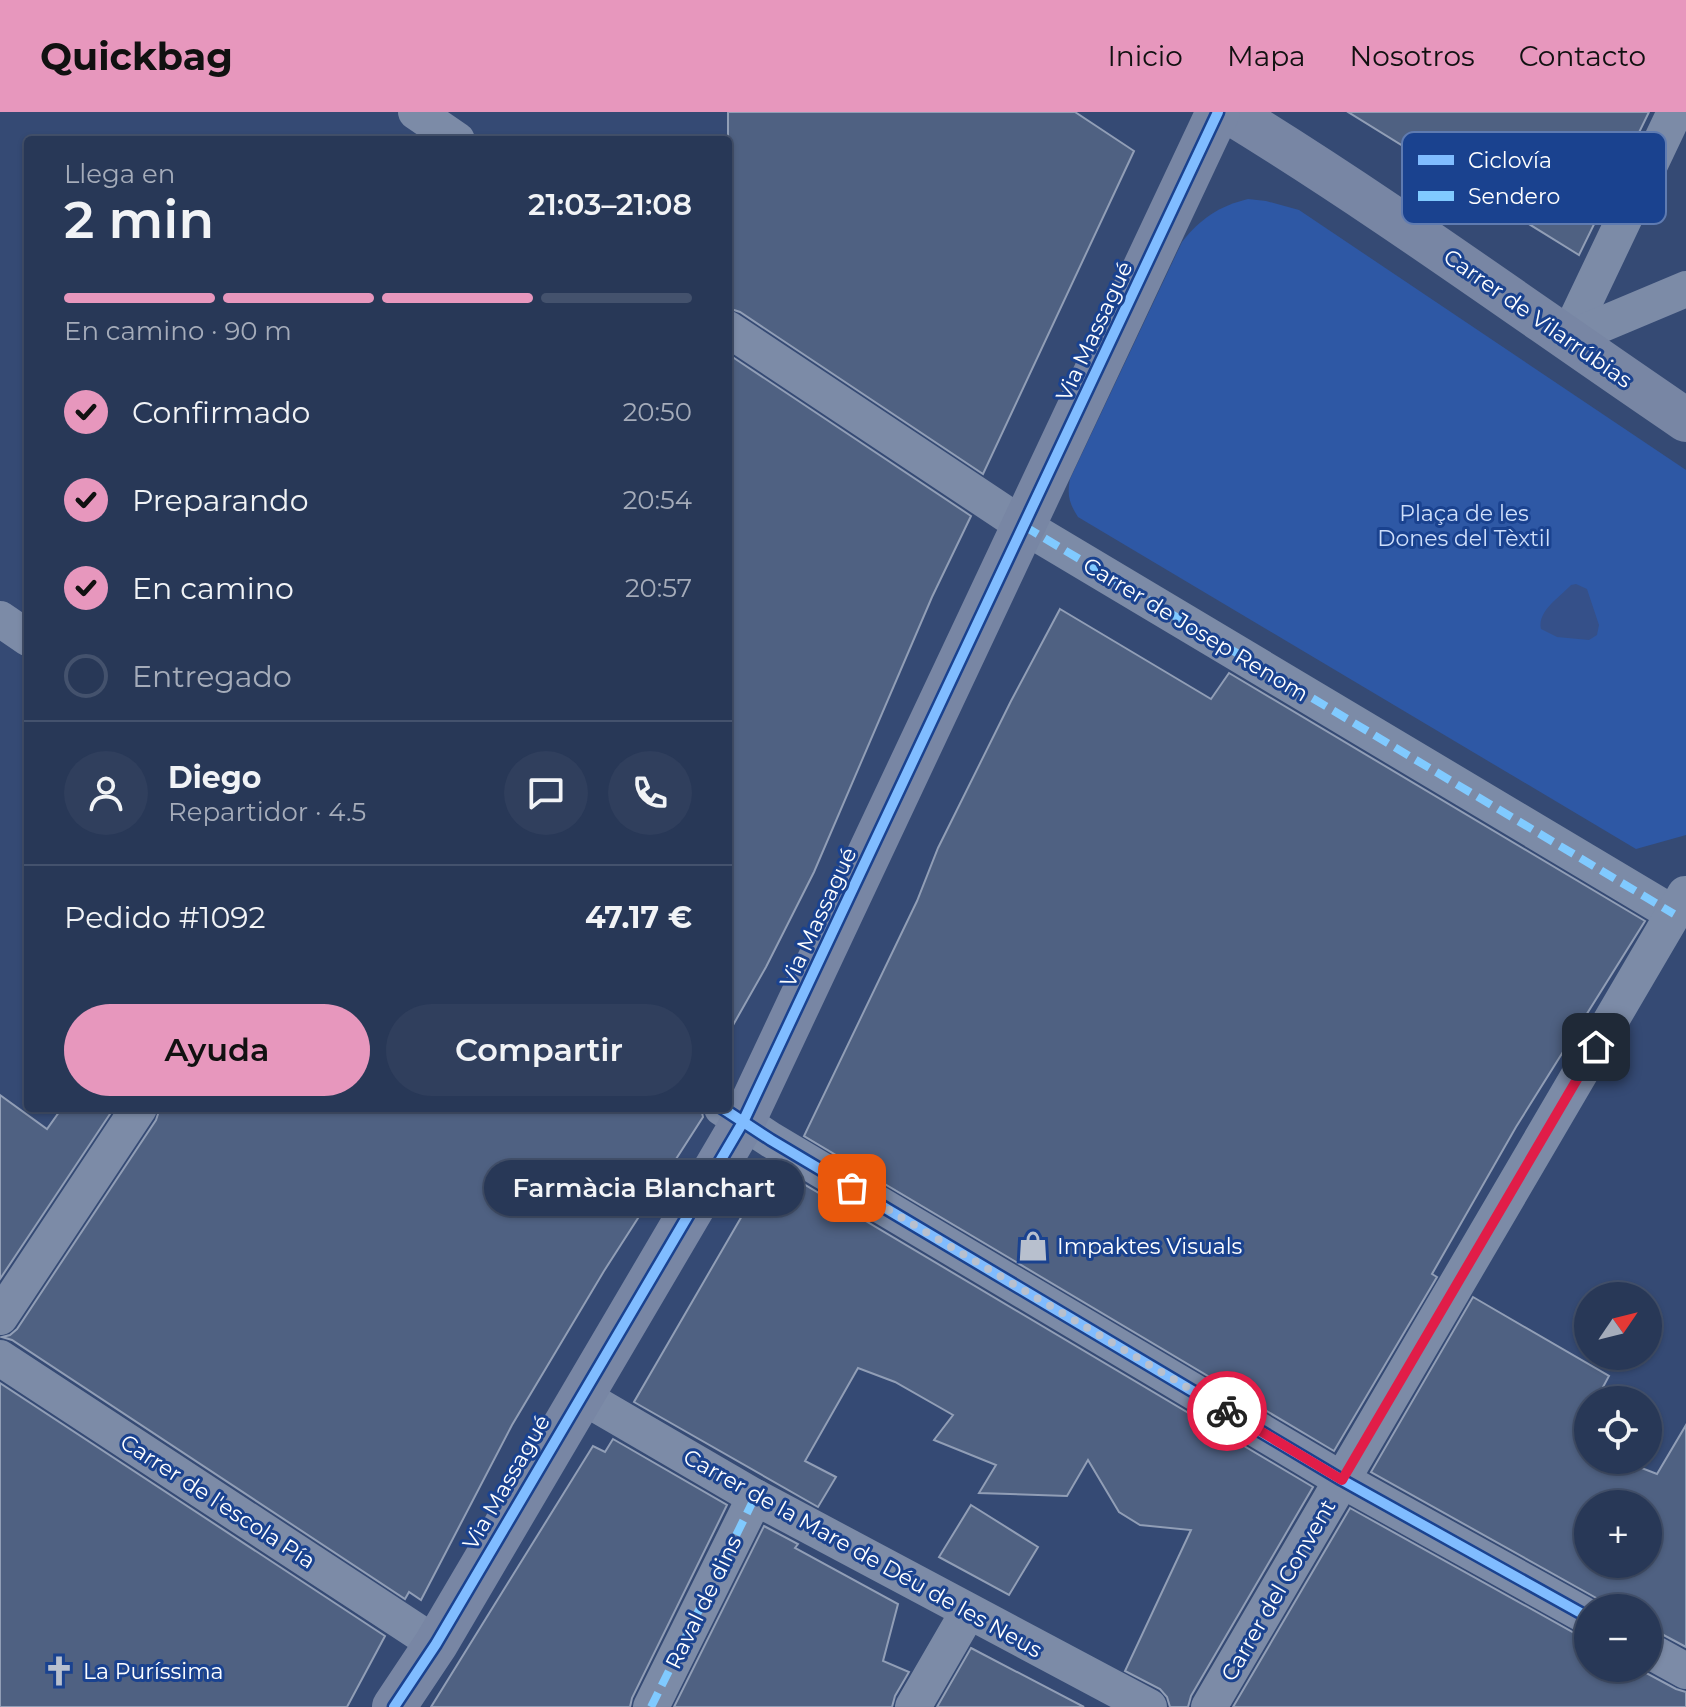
<!DOCTYPE html>
<html lang="es">
<head>
<meta charset="utf-8">
<style>
	body { margin:0; font-family:Montserrat,sans-serif; background:#303f5d; color:#f1f3f6; height:100vh; display:flex; flex-direction:column; font-size:30px; white-space:nowrap }
	* { box-sizing:border-box; margin:0 }
	p { font-size:26px; color:#a5acba }
	.icon { flex:none; width:44px; height:44px; fill:none; stroke:currentColor; stroke-width:2; stroke-linecap:round; stroke-linejoin:round }
	.map { position:relative; flex:1; overflow:hidden }
	.details { position:absolute; left:24px; top:24px; width:708px; height:976px; display:flex; flex-direction:column; background:#283857; border-radius:8px; box-shadow:0 2px 6px #0004,0 0 0 2px #44526d }
	.details>* { flex:none }
	.needle { width:52px; rotate:55deg }
	.tools { position:absolute; left:1574px; top:1170px; display:grid; gap:16px }
	.tools a { display:grid; place-items:center; width:88px; height:88px; border-radius:50%; background:#283857; box-shadow:0 2px 6px #0004,0 0 0 2px #44526d; font-size:40px }
	.pin { position:absolute; display:grid; place-items:center; width:68px; height:68px; color:#fff; margin:-34px; border-radius:16px; box-shadow:0 4px 12px #0006 }
	.courier { position:absolute; display:grid; place-items:center; width:80px; height:80px; margin:-40px; border:6px solid #e11d48; border-radius:50%; background:#fff; color:#222; box-shadow:0 2px 10px #0007 }
	.bubble { position:absolute; height:56px; border-radius:28px; background:#283857; box-shadow:0 2px 6px #0004,0 0 0 2px #44526d; font-size:26px; font-weight:600; line-height:56px; text-align:center }
	.headline em { font-style:normal; font-weight:600 }
	.headline div { display:flex; flex-direction:column-reverse }
	.headline { display:flex; align-items:center; justify-content:space-between; height:136px; padding:0 40px }
	h1 { font-size:52px; font-weight:600; line-height:60px }
	.bar { display:grid; grid-template-columns:repeat(4,1fr); gap:12px 8px; align-content:center; height:96px; padding:0 40px }
	.bar i { height:10px; border-radius:6px; background:#44526d }
	.bar .current { background:#e797bd }
	.bar p { grid-column:span 4 }
	.line { display:flex; align-items:center; gap:20px; padding:0 40px; border-top:2px solid #44526d }
	.line div { flex:1 }
	.round { display:grid; place-items:center; flex:none; width:84px; height:84px; border-radius:42px; background:#303f5d }
	ol { padding:0 40px; list-style:none }
	li { display:flex; align-items:center; gap:24px; height:88px }
	li p { margin-inline-start:auto }
	li .icon { padding:8px; border-radius:50%; background:#e797bd; color:#111; stroke-width:4 }
	li:last-child { color:#a5acba }
	li i { width:44px; height:44px; border:4px solid #44526d; border-radius:50% }
	.button { display:flex; gap:16px; margin-top:auto; padding:16px 40px }
	.button a { flex:1; height:92px; border-radius:48px; background:#e797bd; color:#111; font-size:32px; font-weight:600; line-height:92px; text-align:center }
	.button a+a { background:#303f5d; color:#f1f3f6 }
	header { display:flex; align-items:center; gap:48px; box-sizing:border-box; height:112px; padding:0 40px; background:#e797bd; color:#111 }
	header strong { font-size:38px }
	nav { display:flex; gap:44px; margin-inline-start:auto; font-size:28px }
	.map>svg:first-child { display:block }
	.green { fill:#2e58a5 }
	.water { fill:#355089 }
	.building { fill:#4f6182; stroke:#919eb6; stroke-width:2; fill-rule:evenodd }
	.lines { fill:none; stroke-linecap:round; stroke-linejoin:round }
	.street { stroke:#7c8ba7; stroke-width:36 }
	.secondary { stroke:#7886a4; stroke-width:44 }
	.quiet { stroke:#80caff; stroke-width:8; stroke-dasharray:16 8; stroke-linecap:butt }
	.cycleway-casing { stroke:#1a428f; stroke-width:15 }
	.cycleway { stroke:#80bcff; stroke-width:10 }
	.done { stroke:#b8c0ce; stroke-width:8; stroke-dasharray:0 14.4 }
	.route { stroke:#e11d48; stroke-width:10 }
	.labels { text-anchor:middle; stroke-width:6; stroke-linejoin:round; paint-order:stroke }
	.street-label { font-size:22px; fill:#fff; stroke:#1a428f }
	.park-label { font-size:22px; fill:#cedefa; stroke:#1a428f }
	.poi-label { font-size:22px; fill:#fff; stroke:#1a428f; text-anchor:start }
	.key { fill:#1a428f; stroke:#5f7bb1; stroke-width:2 }
	.key-label { font-size:22px; fill:#fff }
</style>
</head>
<body>
<header>
<strong>Quickbag</strong>
<nav><a>Inicio</a><a>Mapa</a><a>Nosotros</a><a>Contacto</a></nav>
</header>
<div class="map">
<svg width="1686" height="1595" viewBox="0 0 1686 1595">
	<rect width="100%" height="100%" fill="#354a74"/>
	<!-- green -->
	<path class="green" d="M1248,87L1266,89L1299,98L1686,358V723L1636,737L1078,405C1069,391 1067,383 1070,367L1182,130C1200,107 1219,94 1248,87Z"/>
	<!-- water -->
	<path class="water" d="M1576,472L1587,477L1599,513L1597,523L1589,528L1557,525L1541,517C1537,499 1560,485 1571,473Z"/>
	<!-- building -->
	<g class="building">
		<polygon points="728,0 1075,0 1134,39 983,362 740,200 728,196"/>
		<polygon points="1348,0 1649,0 1579,143"/>
		<polygon points="728,242 971,404 932,485 814,760 766,855 728,922"/>
		<polygon points="1060,497 1211,587 1229,561 1645,809 1516,1015 1432,1162 1437,1165 1334,1339 804,1024 917,789 938,736 1011,589"/>
		<polygon points="0,983 47,1017 62,996 114,996 0,1167"/>
		<polygon points="160,996 701,996 703,1005 604,1159 512,1313 421,1488 409,1480 405,1487 12,1228 2,1225 10,1223 17,1217 156,1008"/>
		<polygon points="768,1059 782,1067 785,1061 1313,1375 1191,1584 1188,1595 1170,1595 1167,1585 1160,1577 1125,1559 1191,1418 1140,1413 1119,1400 1088,1348 1067,1384 979,1381 996,1353 934,1328 953,1303 895,1270 858,1256 805,1349 836,1365 818,1395 634,1290"/>
		<path d="M1473,1185L1609,1264L1596,1288H1588V1348H1621L1657,1362L1686,1313V1535L1658,1520L1648,1517V1496H1607L1598,1487L1371,1360ZM1588,1392H1648V1452H1588Z"/>
		<polygon points="0,1271 385,1524 347,1595 0,1595"/>
		<polygon points="613,1327 727,1393 632,1586 630,1595 431,1595 593,1334 605,1340"/>
		<polygon points="971,1393 1038,1435 1009,1483 939,1445"/>
		<polygon points="1350,1396 1578,1523 1588,1526 1588,1556 1637,1556 1676,1577 1686,1580 1686,1595 1233,1595"/>
		<polygon points="764,1414 798,1432 795,1436 898,1492 883,1549 909,1560 895,1584 892,1595 674,1595"/>
		<polygon points="971,1536 1084,1595 937,1595"/>
	</g>
	<g class="lines">
		<!-- street -->
		<g class="street">
			<polyline points="416,0 457,28"/>
			<polyline points="728,217 1024,414 1674,802"/>
			<polyline points="1567,227 1675,0"/>
			<polyline points="1567,227 1686,177"/>
			<polyline points="0,507 28,526"/>
			<polyline points="722,996 771,1028 1342,1368 1588,1505"/>
			<polyline points="0,1205 139,996"/>
			<polyline points="0,1246 436,1532"/>
			<polyline points="580,1283 755,1385 1149,1595"/>
			<polyline points="1648,1538 1686,1559"/>
			<polyline points="651,1595 755,1385"/>
			<polyline points="913,1595 968,1500"/>
			<polyline points="1209,1595 1685,782"/>
		</g>
		<!-- secondary -->
		<g class="secondary">
			<path d="M1229,0C1386,96 1534,205 1686,308"/>
			<polyline points="394,1595 436,1532 743,1010 1218,0"/>
		</g>
		<!-- quiet -->
		<g class="quiet">
			<polyline points="1024,414 1674,802"/>
			<polyline points="651,1595 755,1385"/>
		</g>
		<!-- cycleway casing -->
		<g class="cycleway-casing">
			<g id="cycleway">
				<polyline points="722,996 771,1028 1342,1368 1588,1505"/>
				<polyline points="394,1595 436,1532 743,1010 1218,0"/>
			</g>
		</g>
		<!-- cycleway -->
		<use href="#cycleway" class="cycleway"/>
	</g>
	<g class="lines">
		<!-- done -->
		<polyline class="done" points="852,1076 1227,1299"/>
		<!-- route -->
		<polyline class="route" points="1227,1299 1342,1368 1596,935"/>
	</g>
	<!-- icons -->
	<defs>
		<g id="shop-bare" transform="scale(2.4)"><path d="M-5-2.5h2.3a2.7 3.5 0 0 1 5.4 0H5L5.5 6h-11ZM-1.5-2.5h3a1.5 2.3 0 0 0-3 0Z" fill="#b8c0ce" stroke="#1a428f" stroke-width="2.5" paint-order="stroke"/></g>
		<g id="church-bare" transform="scale(2.4)"><path d="M-1.2-6h2.4v3.5h3.3v2.4h-3.3V6h-2.4V-.1h-3.3v-2.4h3.3Z" fill="#b8c0ce" stroke="#1a428f" stroke-width="2.5" paint-order="stroke"/></g>
	</defs>
	<g fill-rule="evenodd">
		<use href="#shop-bare" x="1033" y="1134"/>
		<use href="#church-bare" x="59" y="1559"/>
	</g>
	<g class="labels">
		<!-- street labels -->
		<g class="street-label">
			<text transform="translate(1538 206) rotate(35)" y="8">Carrer de Vilarrúbias</text>
			<text transform="translate(1094 219) rotate(-65)" y="8">Via Massagué</text>
			<text transform="translate(1196 517) rotate(31)" y="8">Carrer de Josep Renom</text>
			<text transform="translate(818 805) rotate(-65)" y="8">Via Massagué</text>
			<text transform="translate(506 1370) rotate(-60)" y="8">Via Massagué</text>
			<text transform="translate(218 1389) rotate(33)" y="8">Carrer de l'escola Pía</text>
			<text transform="translate(863 1441) rotate(29)" y="8">Carrer de la Mare de Déu de les Neus</text>
			<text transform="translate(1278 1478) rotate(-60)" y="8">Carrer del Convent</text>
			<text transform="translate(703 1490) rotate(-64)" y="8">Raval de dins</text>
		</g>
		<!-- park labels -->
		<g class="park-label">
			<text x="1464" y="409">Plaça de les<tspan x="1464" dy="25">Dones del Tèxtil</tspan></text>
		</g>
		<!-- poi labels -->
		<g class="poi-label">
			<text x="1057" y="1142">Impaktes Visuals</text>
			<text x="83" y="1567">La Puríssima</text>
		</g>
	</g>
	<!-- legend -->
	<rect x="1402" y="20" width="264" height="92" rx="12" class="key"/>
	<rect x="1418" y="43" width="36" height="10" fill="#80bcff"/>
	<rect x="1418" y="79" width="36" height="10" fill="#80caff"/>
	<g class="key-label">
		<text x="1468" y="56">Ciclovía</text>
		<text x="1468" y="92">Sendero</text>
	</g>
</svg>
<div class="tools">
<a><svg class="needle" viewBox="-14 -14 28 28"><path d="M0-13l5 13h-10z" fill="#e53935"/><path d="M0 13l5-13h-10z" fill="#a5acba"/></svg></a>
<a><svg class="icon" aria-label="locate" viewBox="0 0 24 24"><circle cx="12" cy="12" r="6"/><path d="M12 2v4M12 18v4M2 12h4M18 12h4"/></svg></a>
<a>+</a>
<a>−</a>
</div>
<div class="pin" style="left:852px;top:1076px;background:#ea580c"><svg class="icon" aria-label="bag" viewBox="0 0 24 24"><path d="M5 8h14l-1 12H6zM9 8a3 3 0 0 1 6 0"/></svg></div>
<div class="pin" style="left:1596px;top:935px;background:#1f2937"><svg class="icon" aria-label="home" viewBox="0 0 24 24"><path d="M3 11l9-7 9 7M6 9v11h12V9"/></svg></div>
<div class="courier" style="left:1227px;top:1299px"><svg class="icon" aria-label="bike" viewBox="0 0 24 24"><circle cx="6" cy="16" r="4"/><circle cx="18" cy="16" r="4"/><path d="M6 16l4-8h5l3 8M10 8l3 8H6M13 5h3"/></svg></div>
<div class="bubble" style="left:484px;top:1048px;width:320px">Farmàcia Blanchart</div>
<section class="details">
<div class="headline"><div><h1>2 min</h1><p>Llega en</p></div><em>21:03–21:08</em></div>
<div class="bar"><i class="current"></i><i class="current"></i><i class="current"></i><i></i><p>En camino · 90 m</p></div>
<ol>
<li><svg class="icon" aria-label="check" viewBox="0 0 24 24"><path d="M5 12l5 5 9-10"/></svg>Confirmado<p>20:50</p></li>
<li><svg class="icon" aria-label="check" viewBox="0 0 24 24"><path d="M5 12l5 5 9-10"/></svg>Preparando<p>20:54</p></li>
<li><svg class="icon" aria-label="check" viewBox="0 0 24 24"><path d="M5 12l5 5 9-10"/></svg>En camino<p>20:57</p></li>
<li><i></i>Entregado</li>
</ol>
<div class="line" style="height:144px"><a class="round"><svg class="icon" aria-label="person" viewBox="0 0 24 24"><circle cx="12" cy="8" r="4"/><path d="M4 21q1-7 8-7t8 7"/></svg></a><div><b>Diego</b><p>Repartidor · 4.5</p></div><a class="round"><svg class="icon" aria-label="chat" viewBox="0 0 24 24"><path d="M4 5h16v11H9l-5 4z"/></svg></a><a class="round"><svg class="icon" aria-label="phone" viewBox="0 0 24 24"><path d="M5 4h4l2 5-3 2q2 4 5 5l2-3 5 2v4C11 20 4 13 5 4z"/></svg></a></div>
<div class="line" style="height:104px"><div>Pedido #1092</div><b>47.17 €</b></div>
<div class="button"><a>Ayuda</a><a>Compartir</a></div>
</section>
</div>
</body>
</html>
